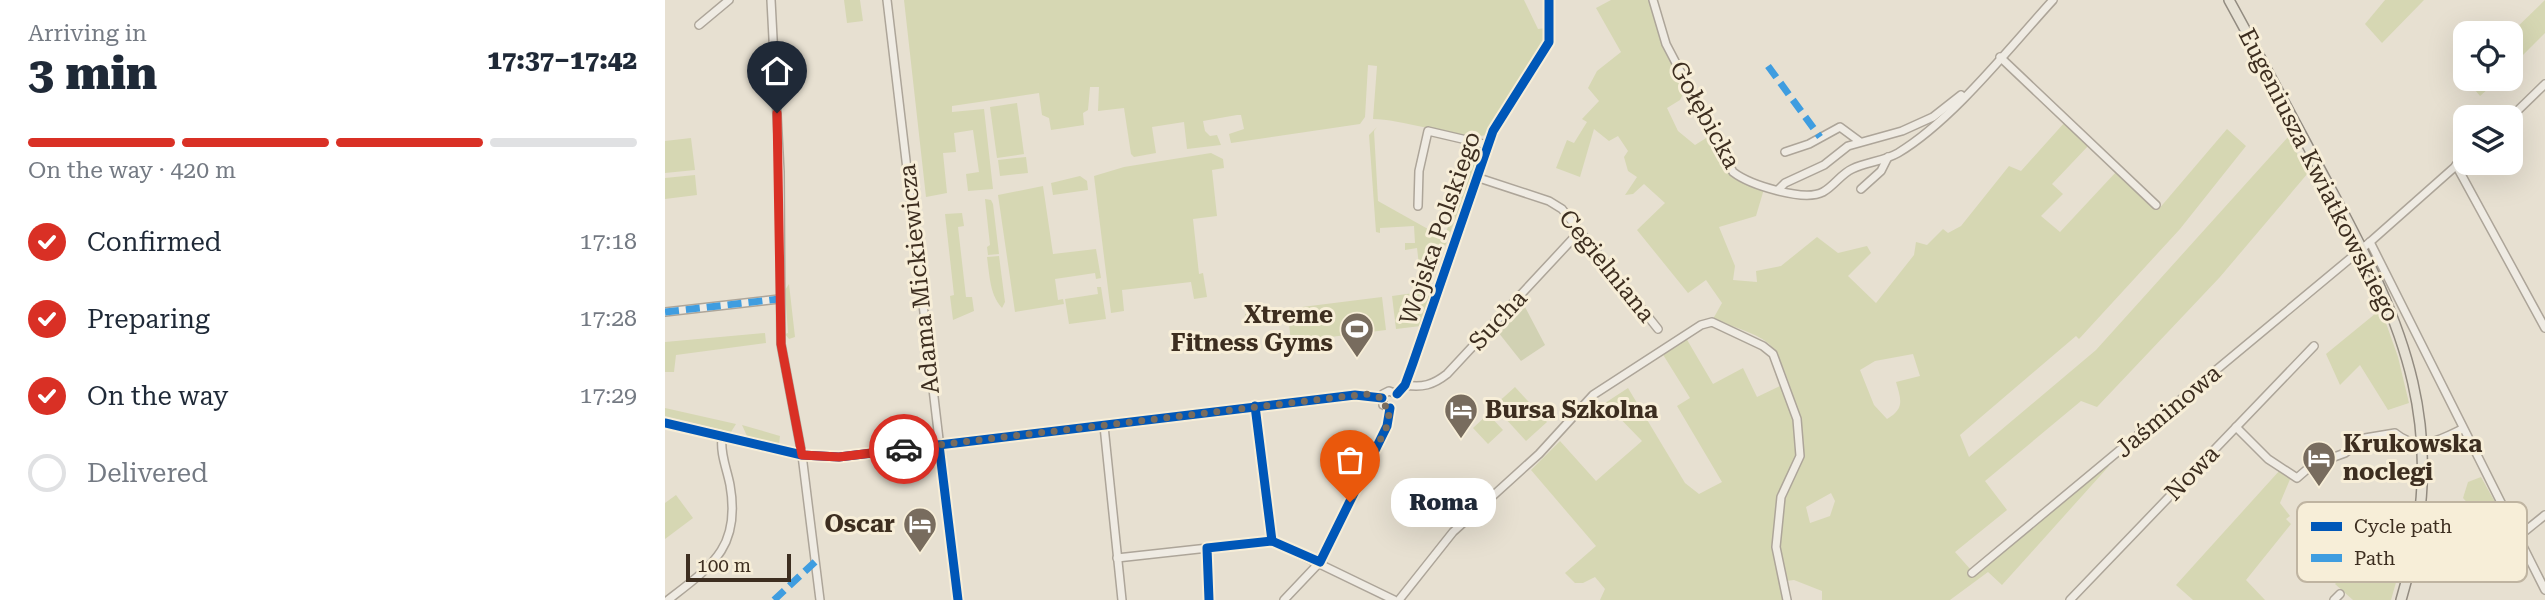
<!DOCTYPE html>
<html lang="en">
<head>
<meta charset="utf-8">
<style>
	body { margin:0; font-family:"Roboto Serif",serif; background:#f2f2f3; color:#1f2937; height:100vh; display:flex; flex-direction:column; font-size:26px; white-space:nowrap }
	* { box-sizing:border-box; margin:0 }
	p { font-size:23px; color:#747a83 }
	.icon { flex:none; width:38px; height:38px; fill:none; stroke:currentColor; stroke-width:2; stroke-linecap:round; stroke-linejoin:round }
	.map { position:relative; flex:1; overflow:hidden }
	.details { display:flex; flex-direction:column; background:#fff; width:665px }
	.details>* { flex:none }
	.buttons { position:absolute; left:1788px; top:21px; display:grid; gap:14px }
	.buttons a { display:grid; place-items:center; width:70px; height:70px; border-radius:14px; background:#fff; box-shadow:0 7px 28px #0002; font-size:35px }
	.scale { position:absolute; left:21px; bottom:18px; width:105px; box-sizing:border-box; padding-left:7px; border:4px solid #3d2e20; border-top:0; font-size:19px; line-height:24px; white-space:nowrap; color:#3d2e20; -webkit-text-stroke:5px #f7eed8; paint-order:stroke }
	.pin { position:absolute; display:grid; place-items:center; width:60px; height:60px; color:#fff; margin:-72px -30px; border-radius:50% 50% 50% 0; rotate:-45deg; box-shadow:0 0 7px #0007 }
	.pin .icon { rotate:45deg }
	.courier { position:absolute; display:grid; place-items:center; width:70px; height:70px; margin:-35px; border:5px solid #d93025; border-radius:50%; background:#fff; color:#222; box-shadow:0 2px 9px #0007 }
	.bubble { position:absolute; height:49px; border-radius:21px; background:#fff; box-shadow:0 7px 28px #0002; font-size:23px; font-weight:800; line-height:49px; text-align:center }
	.overview em { font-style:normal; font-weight:800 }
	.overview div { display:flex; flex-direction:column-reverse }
	.overview { display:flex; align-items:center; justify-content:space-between; height:119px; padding:0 28px }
	h1 { font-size:46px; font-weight:800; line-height:52px }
	.bar { display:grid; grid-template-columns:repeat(4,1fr); gap:10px 7px; align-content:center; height:84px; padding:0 28px }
	.bar i { height:9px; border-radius:5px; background:#e0e1e3 }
	.bar .selected { background:#d93025 }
	.bar p { grid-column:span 4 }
	ol { padding:0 28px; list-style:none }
	li { display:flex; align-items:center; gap:21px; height:77px }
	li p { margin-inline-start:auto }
	li .icon { padding:7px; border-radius:50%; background:#d93025; color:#fff; stroke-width:4 }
	li:last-child { color:#747a83 }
	li i { width:38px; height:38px; border:4px solid #e0e1e3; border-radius:50% }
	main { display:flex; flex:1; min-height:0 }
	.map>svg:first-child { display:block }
	.green { fill:#d6d7b3; fill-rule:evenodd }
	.cemetery { fill:#d1d1b3 }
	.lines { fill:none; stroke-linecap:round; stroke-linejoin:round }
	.minor-casing { stroke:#ada599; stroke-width:10 }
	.major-casing { stroke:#928b80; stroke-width:12 }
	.minor { stroke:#efebe3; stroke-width:7 }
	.major { stroke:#e6e1d4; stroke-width:9 }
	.quiet { stroke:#3f9de0; stroke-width:7; stroke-dasharray:14 7; stroke-linecap:butt }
	.cycleway-casing { stroke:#f7eed8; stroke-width:13 }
	.cycleway { stroke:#0057b8; stroke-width:9 }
	.done { stroke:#786c5e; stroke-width:7; stroke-dasharray:0 12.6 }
	.route { stroke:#d93025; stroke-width:9 }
	.labels { text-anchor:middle; stroke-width:6; stroke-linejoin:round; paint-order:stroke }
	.street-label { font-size:24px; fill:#3d2e20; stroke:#f7eed8 }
	.poi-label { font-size:24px; font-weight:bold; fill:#3d2e20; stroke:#f7eed8; text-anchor:end }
	.key { fill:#f7eed8; stroke:#bfb4a1; stroke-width:2 }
	.key-label { font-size:19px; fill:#3d2e20 }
</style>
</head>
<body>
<main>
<section class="details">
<div class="overview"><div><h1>3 min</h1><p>Arriving in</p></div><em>17:37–17:42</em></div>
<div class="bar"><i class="selected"></i><i class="selected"></i><i class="selected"></i><i></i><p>On the way · 420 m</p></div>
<ol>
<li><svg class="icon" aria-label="check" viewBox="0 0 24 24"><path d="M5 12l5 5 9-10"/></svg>Confirmed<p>17:18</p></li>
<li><svg class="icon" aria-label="check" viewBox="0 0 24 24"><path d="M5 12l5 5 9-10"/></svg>Preparing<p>17:28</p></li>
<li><svg class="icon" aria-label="check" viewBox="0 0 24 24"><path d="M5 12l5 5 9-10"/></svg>On the way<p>17:29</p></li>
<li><i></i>Delivered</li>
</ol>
</section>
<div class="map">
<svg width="1880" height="600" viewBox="0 0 1880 600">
	<rect width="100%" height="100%" fill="#e7e0d1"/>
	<!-- green -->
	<g class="green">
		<polygon points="179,0 195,0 198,21 182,23"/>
		<path d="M239,0H859L873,29L881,28C876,67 838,100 821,135C801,141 738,119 708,119L712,66L703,65L700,117L695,124L566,143L564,134L579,129L576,115H572L538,121L540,131L545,136L552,135L556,145L522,149L519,122L487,127L491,153L469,157L466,154L459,108L433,111L434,87H425L423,110L418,113L419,125L386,130L384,118L377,115L374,93L287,106V112L319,109L328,189L303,191L301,174L314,172L308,130L289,133L291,152L278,153L282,193L261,197Z"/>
		<path d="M946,0H984L986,3L997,44L1027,98L1019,92L1015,100L1002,108L1013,131L1030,145L1046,135L1064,173L1099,189L1091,216L1054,227L1070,266L1068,280L1092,282L1091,271L1116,266L1152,237L1173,253L1202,246L1206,253L1183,276L1211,303L1249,255L1251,242L1262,245L1278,229L1283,233L1296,226L1344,166L1356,171L1400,122L1424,145L1387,184L1398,194L1376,216L1395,232L1451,172L1493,210L1562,129L1581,146L1515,229L1414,339L1411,336L1295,435L1304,457L1431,350L1623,137L1643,173L1555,277L1432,407L1416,401L1320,481L1342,510L1290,552L1306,570L1439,461L1444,466L1337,585L1323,572L1285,600H1157V591L1129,580L1121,581C1112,557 1110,522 1119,497C1123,484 1133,472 1137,458C1143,436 1120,357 1103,343C1089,332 1065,326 1048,319L1057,303L1041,280L1023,293L972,230L1000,203L979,184L968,194L960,195L972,177L963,171L959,157L963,151L953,136L944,141L929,129L915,177L891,168L902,140L909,143L922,122L917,119L934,101L923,88L932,71L956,52L931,8ZM1248,354L1255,376L1231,382C1236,400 1240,408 1222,419L1209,405L1195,370L1210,361ZM1166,493L1170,501L1165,516L1145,523L1141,507Z"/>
		<polygon points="1720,0 1759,0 1717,43 1700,24"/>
		<polygon points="1880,0 1880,33 1846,67 1846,33"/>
		<polygon points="1801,79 1834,79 1815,96"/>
		<polygon points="352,103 359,154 332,158 325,107"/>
		<polygon points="712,127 709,131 713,201 779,238 811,146 816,150 766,284 753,287 756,282 752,248 740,250 740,243 750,243 749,226 715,228 715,233 711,232 704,135"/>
		<polygon points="26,138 30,170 0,173 0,141"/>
		<polygon points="546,153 558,159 559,168 547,170 552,216 528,219 534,274 538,273 542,297 529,299 526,282 457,290 459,311 446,313 429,176 459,167"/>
		<polygon points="361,157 363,173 335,176 333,160"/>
		<polygon points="30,175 32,195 0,199 0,178"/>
		<polygon points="415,176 422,181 423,190 388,195 386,183"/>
		<polygon points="378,186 388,254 431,249 436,278 431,279 430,273 390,279 393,300 398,299 399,304 350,312 333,195"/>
		<polygon points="320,199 326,200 328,204 334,254 323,255 322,247 325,245"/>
		<polygon points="297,213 299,226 293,227 301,297 307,297 309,311 288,320 285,296 289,295 280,214"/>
		<path d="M334,256L340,302L337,308C325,294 325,279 322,257Z"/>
		<polygon points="124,284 130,337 124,339 120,334 123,333 120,290"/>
		<polygon points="432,287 436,287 441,319 404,324 400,299 433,294"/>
		<polygon points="756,292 766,293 756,326 731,329 727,296"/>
		<polygon points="717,297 721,330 626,342 623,315 581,320 580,314"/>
		<polygon points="1716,309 1733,357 1744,403 1723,410 1695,365 1675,385 1661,354"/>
		<polygon points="100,333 101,343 11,355 9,372 0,372 0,342"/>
		<path d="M1021,338L1048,384L1078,368L1092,397L1117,385C1125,406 1133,426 1131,448C1131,463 1121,475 1117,488C1105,527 1110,563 1121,600H935L940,589L930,577L918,583H910L900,573L931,546L866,470L895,441L931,481L977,441L940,403L963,388L1020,483L1034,494L1057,482L1012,406L1025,398L997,353Z"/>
		<polygon points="850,387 882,422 861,441 829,406"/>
		<polygon points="0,408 71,424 66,432 0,416"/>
		<polygon points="823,414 838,430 823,444 808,428"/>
		<polygon points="77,425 115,436 114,444 82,436"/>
		<polygon points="1615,470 1626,477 1615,503 1625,516 1621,519 1626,524 1581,580 1600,600 1528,600 1511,585"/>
		<polygon points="1816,477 1835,511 1833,516 1808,509 1798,498 1803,482"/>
		<polygon points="11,495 28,518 0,539 0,503"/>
		<polygon points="1745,504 1743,540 1726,600 1688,600 1670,584 1708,544 1742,517 1738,507"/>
	</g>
	<!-- cemetery -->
	<polygon class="cemetery" points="859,305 880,345 856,361 833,332"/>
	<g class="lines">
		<!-- minor casing -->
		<g class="minor-casing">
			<g id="minor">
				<polyline points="106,0 115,172 116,344 137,455 155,600"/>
				<polyline points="222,0 293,600"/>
				<path d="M988,0L1001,44L1068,172C1085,185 1139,202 1158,192C1169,186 1176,174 1187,169C1202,162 1219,161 1233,153C1288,120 1344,48 1388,0"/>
				<polyline points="34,25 64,0"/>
				<polyline points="1335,57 1491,205"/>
				<polyline points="1846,117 1880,84"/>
				<polyline points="1120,152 1144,144 1175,127 1194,141"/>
				<polyline points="1791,165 1880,328"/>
				<polyline points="811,177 884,201 897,209 993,329"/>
				<polyline points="1196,189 1216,171 1223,157"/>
				<polyline points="1113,190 1120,183 1159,165 1183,146 1237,131 1268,117 1296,95"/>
				<polyline points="753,206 754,171 763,131 823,145"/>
				<polyline points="1705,242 1880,590"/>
				<polyline points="0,312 114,299"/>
				<path d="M740,385C757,388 768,385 782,374L915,231"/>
				<polyline points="732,394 740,385 748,363 828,131 884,42 884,0"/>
				<polyline points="590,406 607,541"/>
				<polyline points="725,408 718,405 718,394 724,391 732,394"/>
				<polyline points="0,423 137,455 174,457 690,395 717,398"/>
				<polyline points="439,426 457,600"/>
				<path d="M1571,427L1603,459L1632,478L1647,465L1680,453L1700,438L1730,433C1753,452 1773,441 1797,429"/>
				<polyline points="1854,536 1880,515"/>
				<polyline points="542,548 544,600"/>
				<polyline points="452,558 607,541 729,600"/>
				<polyline points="1307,573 1705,242 1801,157"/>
				<path d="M3,600C47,566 76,547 65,485C62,469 55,454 57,438"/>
				<polyline points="619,600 655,562 722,426 725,408"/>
				<polyline points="734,600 788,532 874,454 928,395 1036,325 1047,322 1098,346 1108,354 1132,419 1135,456 1116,497 1111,547 1122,600"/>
				<polyline points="1405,600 1649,346"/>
				<polyline points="1669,600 1675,594"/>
			</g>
		</g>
		<!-- major casing -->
		<g class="major-casing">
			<path id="major" d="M1564,0C1597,60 1629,121 1662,182C1741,328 1787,431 1736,600"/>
		</g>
		<!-- minor -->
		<use href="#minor" class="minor"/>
		<!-- major -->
		<use href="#major" class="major"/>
		<!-- quiet -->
		<g class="quiet">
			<polyline points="1103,66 1155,137"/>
			<polyline points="0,312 114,299"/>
			<polyline points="109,600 151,561"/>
		</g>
		<!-- cycleway casing -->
		<g class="cycleway-casing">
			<g id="cycleway">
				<polyline points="732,394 740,385 748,363 828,131 884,42 884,0"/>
				<polyline points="590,406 607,541"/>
				<polyline points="0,423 137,455 174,457 690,395 717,398"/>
				<polyline points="274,445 293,600"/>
				<polyline points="544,600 542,548 607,541 655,562 722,426 725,408"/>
			</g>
		</g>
		<!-- cycleway -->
		<use href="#cycleway" class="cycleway"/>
	</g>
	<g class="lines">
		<!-- done -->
		<polyline class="done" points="239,449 701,394 717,398 718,405 725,408 722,426 685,502"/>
		<!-- route -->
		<polyline class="route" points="112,113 116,344 137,455 174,457 239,449"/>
	</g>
	<!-- icons -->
	<defs>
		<g id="stadium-pin" transform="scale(1.75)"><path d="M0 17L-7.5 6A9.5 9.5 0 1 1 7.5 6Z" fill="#786c5e" stroke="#f7eed8"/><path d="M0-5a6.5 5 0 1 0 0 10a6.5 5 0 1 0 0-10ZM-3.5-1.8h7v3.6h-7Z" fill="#fff"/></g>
		<g id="hotel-pin" transform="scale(1.75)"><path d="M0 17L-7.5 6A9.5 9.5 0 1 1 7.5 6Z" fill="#786c5e" stroke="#f7eed8"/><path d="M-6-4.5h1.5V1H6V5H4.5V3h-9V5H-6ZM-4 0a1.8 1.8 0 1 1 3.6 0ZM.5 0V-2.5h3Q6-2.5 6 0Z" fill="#fff"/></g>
	</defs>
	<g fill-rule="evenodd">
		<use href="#stadium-pin" x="692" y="329"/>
		<use href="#hotel-pin" x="796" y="410"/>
		<use href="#hotel-pin" x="1654" y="458"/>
		<use href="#hotel-pin" x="255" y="524"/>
	</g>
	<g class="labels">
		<!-- street labels -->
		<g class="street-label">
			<text transform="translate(1040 115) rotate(61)" y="8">Gołębicka</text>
			<text transform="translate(1654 175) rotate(63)" y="8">Eugeniusza Kwiatkowskiego</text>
			<text transform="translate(775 228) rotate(-71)" y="8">Wojska Polskiego</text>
			<text transform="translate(942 266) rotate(51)" y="8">Cegielniana</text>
			<text transform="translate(254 279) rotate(-96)" y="8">Adama Mickiewicza</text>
			<text transform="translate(833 320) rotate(-47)" y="8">Sucha</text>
			<text transform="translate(1503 411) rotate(-40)" y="8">Jaśminowa</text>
			<text transform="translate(1527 473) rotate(-46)" y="8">Nowa</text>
		</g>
		<!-- poi labels -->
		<g class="poi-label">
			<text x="668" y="323">Xtreme<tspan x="668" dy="28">Fitness Gyms</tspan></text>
			<text x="820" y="418" text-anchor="start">Bursa Szkolna</text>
			<text x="1678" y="452" text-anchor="start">Krukowska<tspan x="1678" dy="28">noclegi</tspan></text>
			<text x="230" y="532">Oscar</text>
		</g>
	</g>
	<!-- legend -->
	<rect x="1632" y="502" width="230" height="80" rx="10" class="key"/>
	<rect x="1646" y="522" width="31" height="9" fill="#0057b8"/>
	<rect x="1646" y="554" width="31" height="8" fill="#3f9de0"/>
	<g class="key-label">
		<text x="1689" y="533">Cycle path</text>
		<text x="1689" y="565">Path</text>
	</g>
</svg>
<div class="buttons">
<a><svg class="icon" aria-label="locate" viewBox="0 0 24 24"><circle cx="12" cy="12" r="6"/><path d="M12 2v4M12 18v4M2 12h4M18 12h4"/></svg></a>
<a><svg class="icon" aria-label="layers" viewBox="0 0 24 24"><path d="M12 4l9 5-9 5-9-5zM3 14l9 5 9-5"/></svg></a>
</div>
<div class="scale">100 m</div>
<div class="pin" style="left:685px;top:502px;background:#ea580c"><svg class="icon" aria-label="bag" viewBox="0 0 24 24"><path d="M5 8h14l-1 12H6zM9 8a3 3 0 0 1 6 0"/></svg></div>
<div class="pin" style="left:112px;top:113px;background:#1f2937"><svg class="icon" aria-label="home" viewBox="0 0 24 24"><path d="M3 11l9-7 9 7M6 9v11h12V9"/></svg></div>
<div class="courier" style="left:239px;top:449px"><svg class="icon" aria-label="car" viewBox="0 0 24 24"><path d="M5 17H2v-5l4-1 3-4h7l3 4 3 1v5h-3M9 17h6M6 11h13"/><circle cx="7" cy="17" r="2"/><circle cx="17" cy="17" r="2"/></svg></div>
<div class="bubble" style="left:726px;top:478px;width:105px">Roma</div>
</div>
</main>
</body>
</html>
